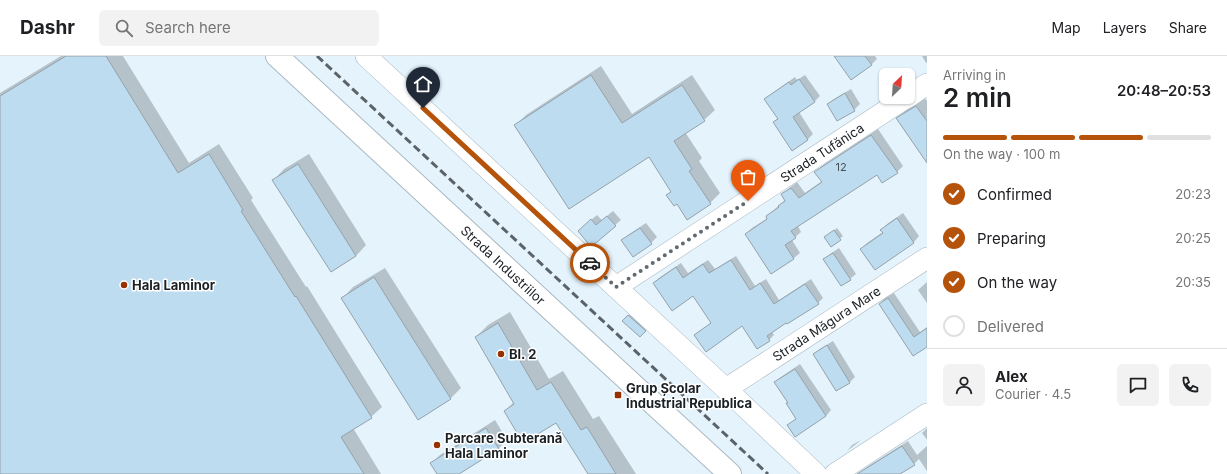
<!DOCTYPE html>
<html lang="en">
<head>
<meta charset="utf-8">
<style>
	body { margin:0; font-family:Inter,sans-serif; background:#f2f2f2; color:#202124; height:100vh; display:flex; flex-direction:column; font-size:15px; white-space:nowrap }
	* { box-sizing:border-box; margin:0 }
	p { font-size:13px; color:#757577 }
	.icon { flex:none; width:22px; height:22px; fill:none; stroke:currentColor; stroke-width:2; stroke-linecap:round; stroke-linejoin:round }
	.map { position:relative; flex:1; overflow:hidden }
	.drawer { display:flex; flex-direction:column; background:#fff; width:300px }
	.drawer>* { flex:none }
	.needle { width:26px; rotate:25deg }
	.controls { position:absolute; left:879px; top:12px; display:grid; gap:8px }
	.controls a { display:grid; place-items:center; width:36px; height:36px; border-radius:6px; background:#fff; box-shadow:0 1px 3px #0004; font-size:20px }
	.pin { position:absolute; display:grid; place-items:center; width:34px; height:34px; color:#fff; margin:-41px -17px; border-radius:50% 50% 50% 0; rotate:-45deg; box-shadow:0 0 4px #0007 }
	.pin .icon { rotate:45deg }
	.courier { position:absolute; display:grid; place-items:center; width:40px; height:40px; margin:-20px; border:3px solid #b45309; border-radius:50%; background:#fff; color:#222; box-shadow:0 1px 5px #0007 }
	.headline em { font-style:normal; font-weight:600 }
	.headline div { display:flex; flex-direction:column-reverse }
	.headline { display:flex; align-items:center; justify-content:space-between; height:68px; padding:0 16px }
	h1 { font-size:26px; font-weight:600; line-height:30px }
	.bar { display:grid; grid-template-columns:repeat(4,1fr); gap:6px 4px; align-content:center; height:48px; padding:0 16px }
	.bar i { height:5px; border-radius:3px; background:#e0e0e0 }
	.bar .current { background:#b45309 }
	.bar p { grid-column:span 4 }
	.line { display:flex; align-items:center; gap:10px; padding:0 16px; border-top:1px solid #e0e0e0 }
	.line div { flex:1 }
	.round { display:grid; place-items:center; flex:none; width:42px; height:42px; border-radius:6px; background:#f2f2f2 }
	ol { padding:0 16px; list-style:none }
	li { display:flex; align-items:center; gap:12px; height:44px }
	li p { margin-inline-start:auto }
	li .icon { padding:4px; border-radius:50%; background:#b45309; color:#fff; stroke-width:4 }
	li:last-child { color:#757577 }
	li i { width:22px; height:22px; border:2px solid #e0e0e0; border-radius:50% }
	header { display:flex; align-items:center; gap:24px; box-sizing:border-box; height:56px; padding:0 20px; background:#fff; border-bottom:1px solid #e0e0e0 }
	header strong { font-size:19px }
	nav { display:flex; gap:22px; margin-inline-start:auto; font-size:14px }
	.search { width:280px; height:36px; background:#f2f2f2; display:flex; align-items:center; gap:10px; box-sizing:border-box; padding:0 14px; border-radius:6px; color:#757577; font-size:15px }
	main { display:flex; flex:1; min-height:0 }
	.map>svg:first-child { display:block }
	.shadow { fill:#0003 }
	.building { fill:#bedcef; stroke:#94a2ab }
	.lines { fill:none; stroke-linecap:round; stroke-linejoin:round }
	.minor-casing { stroke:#aab9c2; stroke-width:22 }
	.major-casing { stroke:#aab9c2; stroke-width:24 }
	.minor { stroke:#fff; stroke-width:21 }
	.major { stroke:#fff; stroke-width:22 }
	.rail { stroke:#5b6369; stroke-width:3; stroke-dasharray:8 4; stroke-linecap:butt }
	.done { stroke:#616a70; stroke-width:4; stroke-dasharray:0 7.2 }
	.route { stroke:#b45309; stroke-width:5 }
	.poi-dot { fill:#963100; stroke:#fff; stroke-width:1.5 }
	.labels { text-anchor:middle; stroke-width:3; stroke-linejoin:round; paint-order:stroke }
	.number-label { font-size:11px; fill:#444f57 }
	.street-label { font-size:13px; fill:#1b2024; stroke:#fff }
	.poi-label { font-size:13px; font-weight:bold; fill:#1b2024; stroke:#fff; text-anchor:start }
</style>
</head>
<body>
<header>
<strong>Dashr</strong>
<div class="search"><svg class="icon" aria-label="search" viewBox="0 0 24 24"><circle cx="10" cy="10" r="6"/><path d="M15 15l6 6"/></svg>Search here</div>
<nav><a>Map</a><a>Layers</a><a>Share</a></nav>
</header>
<main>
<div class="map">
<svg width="927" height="418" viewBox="0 0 927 418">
	<rect width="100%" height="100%" fill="#e4f3fc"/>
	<!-- shadow -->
	<g class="shadow">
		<polygon points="61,0 123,0 189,107 219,88 253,142 251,144 306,231 307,230 382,351 371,361 353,372 381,418 0,418 0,37"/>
		<polygon points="835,0 875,0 877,3 871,9"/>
		<polygon points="922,0 927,0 927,6 926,7"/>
		<polygon points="601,10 632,58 692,19 715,54 704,64 685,76 702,102 699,105 720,137 710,147 677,146 668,139 672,135 649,100 516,69 526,59"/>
		<polygon points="805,19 820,40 814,46 799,56 813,78 808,83 792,94 774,66 778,62 765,43 771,38 795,21 797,24"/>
		<polygon points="851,33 860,48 854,54 838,64 828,48 834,43"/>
		<polygon points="925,42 927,45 927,105 898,62 906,54"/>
		<polygon points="878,73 903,110 897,116 877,118 798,170 801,176 792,184 800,197 794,202 772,217 746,178 752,172 768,162 767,160 785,144 782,139 788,133 797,126 805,137 822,125 816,116 822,110"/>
		<polygon points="309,98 366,189 356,200 331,215 274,124 284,113"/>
		<polygon points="613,155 621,164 591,189 585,169 597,159 602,164"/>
		<polygon points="903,157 919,180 914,186 875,212 861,193 867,187 883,176 882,174 887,168"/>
		<polygon points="646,167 657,181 651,187 623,184 628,179"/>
		<polygon points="837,172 843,180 831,189 828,179"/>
		<polygon points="839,192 856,218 850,223 825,203 830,198"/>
		<polygon points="736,200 755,230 766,223 779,244 811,223 823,242 818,247 772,276 774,279 769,284 742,268 695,279 712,266 693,239 654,227 659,222 681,207 688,217 708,204 715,213"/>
		<polygon points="385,212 461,332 450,343 343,242 353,231"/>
		<polygon points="927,226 927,247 918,234"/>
		<polygon points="894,237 920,276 927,271 927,290 913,299 880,248 885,242"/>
		<polygon points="634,254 650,269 640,280 624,265"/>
		<polygon points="510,256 549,323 563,315 593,363 599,360 636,418 589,418 556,366 505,355 514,346 476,281 488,269"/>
		<polygon points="833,285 855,321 850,326 836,334 814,298 820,293"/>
		<polygon points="800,308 831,354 826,360 788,369 797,362 789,347 775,326 781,321"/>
		<polygon points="495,364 507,384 499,392 457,418 438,418 432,407 440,399"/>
		<polygon points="927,372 927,384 922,377"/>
		<polygon points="861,384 855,389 847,395 852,389"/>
		<polygon points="908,385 917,399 927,390 927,415 919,403 914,408 889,418 862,418 861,416 867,411"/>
	</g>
	<!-- building -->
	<g class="building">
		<polygon points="66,0 106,0 178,117 209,98 243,154 241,155 295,241 296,240 372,362 341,381 364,418 0,418 0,40"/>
		<polygon points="834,0 865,0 872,9 851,24"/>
		<polygon points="591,19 622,67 682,29 705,65 674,85 692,113 689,115 711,148 687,164 677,148 674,150 666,139 671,136 649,101 569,153 514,69"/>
		<polygon points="799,23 815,46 793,61 808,84 792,95 773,66 778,63 764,43 789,26 791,29"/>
		<polygon points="845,37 855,55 837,65 827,48"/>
		<polygon points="916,50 927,65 927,107 896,62"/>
		<polygon points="871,79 898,117 882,127 877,119 791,175 796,182 785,189 794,203 771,218 745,178 767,163 766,160 779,151 778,150 785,145 781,138 791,132 799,142 822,126 814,116"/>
		<polygon points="298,108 356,200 331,216 272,124"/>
		<polygon points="607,160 616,170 591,191 578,175 591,163 596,169"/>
		<polygon points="897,162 914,187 875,214 860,193 883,177 880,174"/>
		<polygon points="640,172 652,188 633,201 621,184"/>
		<polygon points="834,174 841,184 831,191 824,181"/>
		<polygon points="833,197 851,224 841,230 823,203"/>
		<polygon points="731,204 750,234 760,227 774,248 805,228 819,248 787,268 786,267 767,280 770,285 757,293 742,270 706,296 694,279 711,267 693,240 672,255 653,227 676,211 683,222 703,208 709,217"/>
		<polygon points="374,221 451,343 418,364 341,242"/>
		<polygon points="888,242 914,281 927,272 927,291 913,300 879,248"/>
		<polygon points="628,259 646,275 640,281 622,265"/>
		<polygon points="498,267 537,334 551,326 581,374 587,371 616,418 588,418 556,367 523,387 504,355 514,348 475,281"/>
		<polygon points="827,289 850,327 836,335 813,298"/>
		<polygon points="795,313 826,360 795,381 787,369 796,363 786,347 788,347 774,326"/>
		<polygon points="486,372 499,393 459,418 437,418 430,407"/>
		<polygon points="902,390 915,409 900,418 857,418"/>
	</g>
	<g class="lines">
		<!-- minor casing -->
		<g class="minor-casing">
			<g id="minor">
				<polyline points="366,0 726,333 816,418"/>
				<polyline points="908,41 927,28"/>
				<path id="s1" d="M616,231L907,41"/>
				<path id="s2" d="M726,333L927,202"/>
				<polyline points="835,418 927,358"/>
			</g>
		</g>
		<!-- major casing -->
		<g class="major-casing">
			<g id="major">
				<path id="s3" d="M277,0L568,269L730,418"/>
			</g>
		</g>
		<!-- minor -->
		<use href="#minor" class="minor"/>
		<!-- major -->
		<use href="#major" class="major"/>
		<!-- rail -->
		<polyline class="rail" points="317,0 768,418"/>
	</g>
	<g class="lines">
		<!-- done -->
		<polyline class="done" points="590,207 616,231 748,145"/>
		<!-- route -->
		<polyline class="route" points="423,52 590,207"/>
	</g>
	<!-- markers -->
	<g class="poi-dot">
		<circle cx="124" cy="229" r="4"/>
		<circle cx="501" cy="298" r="4"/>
		<rect x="614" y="335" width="8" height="8" rx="2"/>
		<circle cx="437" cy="389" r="4"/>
	</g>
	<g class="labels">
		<!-- number labels -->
		<g class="number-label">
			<text x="841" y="115">12</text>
		</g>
		<!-- street labels -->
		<g class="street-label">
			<text dy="5" stroke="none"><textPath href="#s1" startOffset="246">Strada Tufănica</textPath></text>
			<text dy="5" stroke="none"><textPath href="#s3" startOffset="308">Strada Industriilor</textPath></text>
			<text dy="5" stroke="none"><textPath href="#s2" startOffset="120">Strada Măgura Mare</textPath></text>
		</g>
		<!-- poi labels -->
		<g class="poi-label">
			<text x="132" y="234">Hala Laminor</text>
			<text x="509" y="303">Bl. 2</text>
			<text x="626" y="337">Grup Școlar<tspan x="626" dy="15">Industrial Republica</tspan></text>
			<text x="445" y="387">Parcare Subterană<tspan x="445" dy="15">Hala Laminor</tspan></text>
		</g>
	</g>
</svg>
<div class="controls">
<a><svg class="needle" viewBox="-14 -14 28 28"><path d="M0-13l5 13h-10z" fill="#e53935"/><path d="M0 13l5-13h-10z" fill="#757577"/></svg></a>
</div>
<div class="pin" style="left:748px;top:145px;background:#ea580c"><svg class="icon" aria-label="bag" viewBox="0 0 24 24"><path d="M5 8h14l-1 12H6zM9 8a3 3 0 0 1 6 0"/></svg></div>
<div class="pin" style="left:423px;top:52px;background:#1f2937"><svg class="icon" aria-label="home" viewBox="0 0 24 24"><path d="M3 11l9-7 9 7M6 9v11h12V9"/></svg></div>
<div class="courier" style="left:590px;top:207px"><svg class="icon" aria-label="car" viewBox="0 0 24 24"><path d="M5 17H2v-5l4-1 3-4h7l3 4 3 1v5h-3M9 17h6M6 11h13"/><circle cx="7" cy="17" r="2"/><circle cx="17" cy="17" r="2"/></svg></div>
</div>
<section class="drawer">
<div class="headline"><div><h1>2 min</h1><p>Arriving in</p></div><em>20:48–20:53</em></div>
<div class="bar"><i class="current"></i><i class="current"></i><i class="current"></i><i></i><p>On the way · 100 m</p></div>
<ol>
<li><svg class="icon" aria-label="check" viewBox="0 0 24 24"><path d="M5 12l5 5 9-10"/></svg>Confirmed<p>20:23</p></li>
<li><svg class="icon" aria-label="check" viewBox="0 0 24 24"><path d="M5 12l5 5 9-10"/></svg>Preparing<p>20:25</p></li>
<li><svg class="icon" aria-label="check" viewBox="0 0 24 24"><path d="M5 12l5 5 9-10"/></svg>On the way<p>20:35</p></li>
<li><i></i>Delivered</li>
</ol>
<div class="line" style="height:72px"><a class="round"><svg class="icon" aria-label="person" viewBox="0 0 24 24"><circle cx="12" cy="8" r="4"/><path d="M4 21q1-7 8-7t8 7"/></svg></a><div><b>Alex</b><p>Courier · 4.5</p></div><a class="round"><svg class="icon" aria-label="chat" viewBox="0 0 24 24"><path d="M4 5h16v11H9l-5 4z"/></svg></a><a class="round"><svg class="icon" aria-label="phone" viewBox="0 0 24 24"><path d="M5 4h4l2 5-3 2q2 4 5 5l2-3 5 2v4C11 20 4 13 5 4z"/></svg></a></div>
</section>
</main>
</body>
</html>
